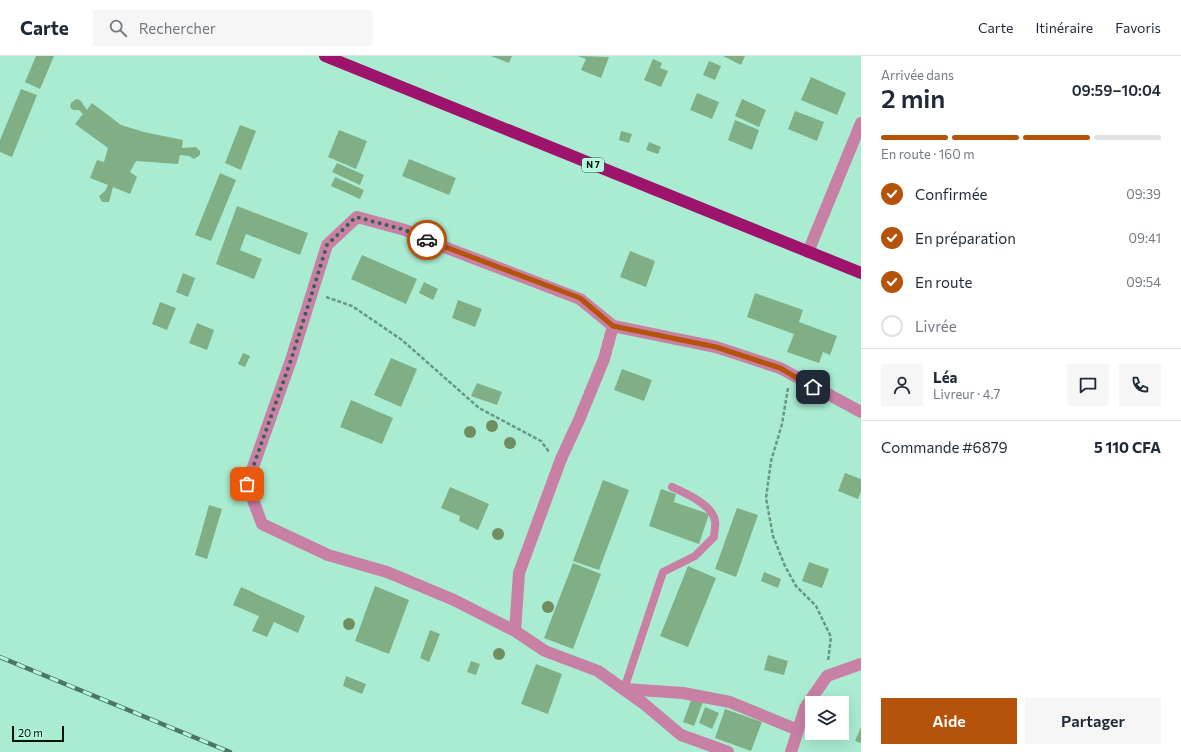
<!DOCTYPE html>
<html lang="fr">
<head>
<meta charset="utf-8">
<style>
	body { margin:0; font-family:Commissioner,sans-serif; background:#f6f6f7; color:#1f2937; height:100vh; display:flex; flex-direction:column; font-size:15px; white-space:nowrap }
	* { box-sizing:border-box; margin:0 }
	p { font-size:13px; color:#747a83 }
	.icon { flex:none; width:22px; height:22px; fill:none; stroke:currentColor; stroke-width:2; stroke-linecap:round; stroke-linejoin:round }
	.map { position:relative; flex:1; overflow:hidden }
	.side { display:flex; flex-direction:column; background:#fff; width:320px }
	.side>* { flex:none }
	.controls { position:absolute; left:805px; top:640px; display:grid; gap:8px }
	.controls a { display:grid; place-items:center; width:44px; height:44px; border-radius:0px; background:#fff; box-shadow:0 4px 16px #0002; font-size:20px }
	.scale { position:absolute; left:12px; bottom:10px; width:52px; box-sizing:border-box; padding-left:4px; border:2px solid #00130b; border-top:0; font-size:11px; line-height:14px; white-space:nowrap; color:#00130b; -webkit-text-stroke:3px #b6f9df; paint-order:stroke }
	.pin { position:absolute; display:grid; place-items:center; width:34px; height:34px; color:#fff; margin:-17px; border-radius:8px; box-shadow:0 2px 6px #0006 }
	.courier { position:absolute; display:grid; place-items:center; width:40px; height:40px; margin:-20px; border:3px solid #b45309; border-radius:50%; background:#fff; color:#222; box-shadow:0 1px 5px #0007 }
	.headline em { font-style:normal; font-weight:600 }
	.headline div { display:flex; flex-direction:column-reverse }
	.headline { display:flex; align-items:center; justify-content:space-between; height:68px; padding:0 20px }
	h1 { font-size:26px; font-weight:600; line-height:30px }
	.bar { display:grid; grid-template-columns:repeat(4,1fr); gap:6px 4px; align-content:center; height:48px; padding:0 20px }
	.bar i { height:5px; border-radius:3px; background:#e0e1e3 }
	.bar .active { background:#b45309 }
	.bar p { grid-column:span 4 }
	.line { display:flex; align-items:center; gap:10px; padding:0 20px; border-top:1px solid #e0e1e3 }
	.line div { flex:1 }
	.round { display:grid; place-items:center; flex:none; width:42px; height:42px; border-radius:0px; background:#f6f6f7 }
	ol { padding:0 20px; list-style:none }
	li { display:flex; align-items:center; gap:12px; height:44px }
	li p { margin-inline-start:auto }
	li .icon { padding:4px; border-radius:50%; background:#b45309; color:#fff; stroke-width:4 }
	li:last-child { color:#747a83 }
	li i { width:22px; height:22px; border:2px solid #e0e1e3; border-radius:50% }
	.action { display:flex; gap:8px; margin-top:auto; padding:8px 20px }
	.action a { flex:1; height:46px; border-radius:0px; background:#b45309; color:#fff; font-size:16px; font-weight:600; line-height:46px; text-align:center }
	.action a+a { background:#f6f6f7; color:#1f2937 }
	header { display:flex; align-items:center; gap:24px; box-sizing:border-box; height:56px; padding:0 20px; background:#fff; border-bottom:1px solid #e0e1e3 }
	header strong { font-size:19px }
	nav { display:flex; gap:22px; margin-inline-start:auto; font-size:14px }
	.search { width:280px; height:36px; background:#f6f6f7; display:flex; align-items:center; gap:10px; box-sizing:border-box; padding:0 14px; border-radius:0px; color:#747a83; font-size:15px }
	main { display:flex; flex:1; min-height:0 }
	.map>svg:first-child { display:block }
	.building { fill:#80af86 }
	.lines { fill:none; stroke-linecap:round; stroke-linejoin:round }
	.path { stroke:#689885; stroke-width:2.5; stroke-dasharray:4 2; stroke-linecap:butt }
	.service { stroke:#c980a5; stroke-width:8 }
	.minor { stroke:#c980a5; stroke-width:12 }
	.trunk { stroke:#9e146c; stroke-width:12 }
	.rail-casing { stroke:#4c7565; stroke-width:4.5 }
	.rail { stroke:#b6f9df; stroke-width:3; stroke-dasharray:9; stroke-linecap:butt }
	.tree { fill:#718e61 }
	.done { stroke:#3b5f51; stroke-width:4; stroke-dasharray:0 7.2 }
	.route { stroke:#b45309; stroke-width:5 }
	.labels { text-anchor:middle; stroke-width:3.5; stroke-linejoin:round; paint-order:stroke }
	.shield { fill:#b6f9df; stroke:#37584b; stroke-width:1 }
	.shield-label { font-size:9px; font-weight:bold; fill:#00130b }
</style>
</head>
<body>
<header>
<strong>Carte</strong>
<div class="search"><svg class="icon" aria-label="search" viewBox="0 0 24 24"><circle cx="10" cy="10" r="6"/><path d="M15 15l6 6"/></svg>Rechercher</div>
<nav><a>Carte</a><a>Itinéraire</a><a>Favoris</a></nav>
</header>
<main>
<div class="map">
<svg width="861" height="696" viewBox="0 0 861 696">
	<rect width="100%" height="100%" fill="#a9ecd2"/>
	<!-- building -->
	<g class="building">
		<polygon points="36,0 54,0 40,33 25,26"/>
		<polygon points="491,0 512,0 509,7"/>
		<polygon points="578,0 609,1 601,22 581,14 586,3"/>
		<polygon points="723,0 745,0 741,9"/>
		<polygon points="653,3 662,7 660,12 668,15 661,31 644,24"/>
		<polygon points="709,5 721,10 715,24 703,19"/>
		<polygon points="811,21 846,37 837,59 801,44"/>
		<polygon points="21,33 37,39 12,101 0,96 0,84"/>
		<polygon points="697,37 719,46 712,63 690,54"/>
		<polygon points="76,43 80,44 87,54 92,47 121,69 144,76 183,84 182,92 196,91 200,95 200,99 194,103 189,100 180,99 178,108 136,105 130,116 137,121 130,138 113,131 109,146 102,146 99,140 105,135 108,129 90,122 97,104 104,106 108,92 75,68 83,58 79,54 73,54 70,51 71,47"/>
		<polygon points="742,43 766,54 759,71 735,60"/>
		<polygon points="795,55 824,66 817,85 788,73"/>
		<polygon points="735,64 759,74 752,94 728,84"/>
		<polygon points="240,69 256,75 241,114 225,107"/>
		<polygon points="339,74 367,85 356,113 328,101"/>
		<polygon points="621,75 632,78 629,87 619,84"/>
		<polygon points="649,86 661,91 658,98 646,94"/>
		<polygon points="409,103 456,122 449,139 402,120"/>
		<polygon points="337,107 364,119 360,129 332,116"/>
		<polygon points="220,117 236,124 211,185 195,179"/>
		<polygon points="335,121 364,134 360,143 331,130"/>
		<polygon points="237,150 308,177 300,199 246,178 240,194 262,203 254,223 216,208"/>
		<polygon points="630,195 655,205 646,231 620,221"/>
		<polygon points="362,199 417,223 406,248 351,223"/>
		<polygon points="183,217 195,222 188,241 176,236"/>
		<polygon points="424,226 438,233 433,244 419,237"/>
		<polygon points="755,237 803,254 799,266 837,280 830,299 823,296 819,307 787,296 794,278 747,261"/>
		<polygon points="458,244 482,253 475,271 452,262"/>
		<polygon points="160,246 176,252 167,274 152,268"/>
		<polygon points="197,267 214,274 207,294 189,287"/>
		<polygon points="243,297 250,300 245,311 238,308"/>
		<polygon points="391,302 417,313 401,351 374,339"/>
		<polygon points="622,313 652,324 644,345 614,334"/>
		<polygon points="477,327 502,336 497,349 471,340"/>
		<polygon points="351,344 393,362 382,388 340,371"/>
		<polygon points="845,417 861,423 861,435 858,443 838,435"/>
		<polygon points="603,424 629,434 599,514 573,505"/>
		<polygon points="450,431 489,448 478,474 459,465 460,460 441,452"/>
		<polygon points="661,433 676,438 674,446 709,458 699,488 649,470"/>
		<polygon points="209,449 222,453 207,503 195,499"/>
		<polygon points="737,452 758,459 736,521 715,513"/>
		<polygon points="809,506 829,513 822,532 802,525"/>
		<polygon points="573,507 601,518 573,593 544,582"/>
		<polygon points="688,510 716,522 688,591 660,580"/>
		<polygon points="764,516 781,523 778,532 761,525"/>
		<polygon points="375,530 409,544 389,598 355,585"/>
		<polygon points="241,531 305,560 298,577 274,566 267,581 252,575 259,560 233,549"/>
		<polygon points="430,574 440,578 429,606 420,602"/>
		<polygon points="768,599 788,605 784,619 764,614"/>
		<polygon points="471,605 480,608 476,619 467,616"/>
		<polygon points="536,608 562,618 548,658 521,648"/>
		<polygon points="346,620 366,628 362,638 343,630"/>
		<polygon points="692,642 703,646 694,670 683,666"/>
		<polygon points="705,651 719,657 712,673 699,667"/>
		<polygon points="725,653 762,666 751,695 715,682"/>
		<polygon points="861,671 861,687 855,685"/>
	</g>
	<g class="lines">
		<!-- path -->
		<g class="path">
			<polyline points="326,241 352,250 402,284 479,352 541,385 549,396"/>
			<polyline points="788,332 782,368 771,405 766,442 773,480 785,510 796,530 816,550 831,581 828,605"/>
		</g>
		<!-- service -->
		<path class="service" d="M624,633L663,516L695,500L714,481C714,476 716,470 715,465C713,449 685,437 672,431"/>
		<!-- minor -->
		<g class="minor">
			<polyline points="808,196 861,67"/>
			<polyline points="613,270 716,291 780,312 861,356"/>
			<polyline points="515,575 454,544 387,516 328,499 262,468 247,428 291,304 327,189 357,161 405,174 447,192 580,243 613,270 604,303 579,364 561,403 519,517 515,575 545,595 598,615 643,647 681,679 728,696"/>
			<polyline points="625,633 683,637 730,646 798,674"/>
			<polyline points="791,696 805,652 827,620 861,608"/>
		</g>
		<!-- trunk -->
		<polyline class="trunk" points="325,0 861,217"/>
		<!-- rail casing -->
		<g class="rail-casing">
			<polyline id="rail" points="0,601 230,696"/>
		</g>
		<!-- rail -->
		<use href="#rail" class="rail"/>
	</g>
	<!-- trees -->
	<g class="tree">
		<circle cx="492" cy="370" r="6"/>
		<circle cx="470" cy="376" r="6"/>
		<circle cx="510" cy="387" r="6"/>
		<circle cx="498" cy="478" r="6"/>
		<circle cx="548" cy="551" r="6"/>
		<circle cx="349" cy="568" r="6"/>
		<circle cx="499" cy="598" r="6"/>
	</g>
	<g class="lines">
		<!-- done -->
		<polyline class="done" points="247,428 291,304 327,189 356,161 405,174 427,184"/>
		<!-- route -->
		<polyline class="route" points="427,184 580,242 613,270 716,291 780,312 813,331"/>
	</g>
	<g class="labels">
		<!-- shield labels -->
		<rect class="shield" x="582" y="102" width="22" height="14" rx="3"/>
		<g class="shield-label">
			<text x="593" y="112">N 7</text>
		</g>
	</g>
</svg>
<div class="controls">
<a><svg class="icon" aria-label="layers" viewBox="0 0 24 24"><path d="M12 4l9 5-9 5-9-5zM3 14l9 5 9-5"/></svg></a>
</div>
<div class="scale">20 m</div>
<div class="pin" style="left:247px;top:428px;background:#ea580c"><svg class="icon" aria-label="bag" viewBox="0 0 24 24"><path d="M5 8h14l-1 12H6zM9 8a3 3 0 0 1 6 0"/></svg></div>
<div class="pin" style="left:813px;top:331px;background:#1f2937"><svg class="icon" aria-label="home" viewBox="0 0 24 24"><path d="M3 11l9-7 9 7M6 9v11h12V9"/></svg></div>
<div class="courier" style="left:427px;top:184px"><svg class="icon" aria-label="car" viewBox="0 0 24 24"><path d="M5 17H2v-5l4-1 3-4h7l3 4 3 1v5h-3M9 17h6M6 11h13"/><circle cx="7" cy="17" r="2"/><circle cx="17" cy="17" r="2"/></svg></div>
</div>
<section class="side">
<div class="headline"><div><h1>2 min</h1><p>Arrivée dans</p></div><em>09:59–10:04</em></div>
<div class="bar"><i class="active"></i><i class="active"></i><i class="active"></i><i></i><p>En route · 160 m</p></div>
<ol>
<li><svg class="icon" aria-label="check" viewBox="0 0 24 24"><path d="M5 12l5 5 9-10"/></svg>Confirmée<p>09:39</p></li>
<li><svg class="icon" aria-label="check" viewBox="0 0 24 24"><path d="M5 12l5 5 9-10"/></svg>En préparation<p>09:41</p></li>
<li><svg class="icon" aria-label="check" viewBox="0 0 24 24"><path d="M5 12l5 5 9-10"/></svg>En route<p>09:54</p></li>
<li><i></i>Livrée</li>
</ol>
<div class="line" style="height:72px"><a class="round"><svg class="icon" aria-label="person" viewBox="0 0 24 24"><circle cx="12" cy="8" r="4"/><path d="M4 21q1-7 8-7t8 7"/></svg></a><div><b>Léa</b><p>Livreur · 4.7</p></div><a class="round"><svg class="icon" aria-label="chat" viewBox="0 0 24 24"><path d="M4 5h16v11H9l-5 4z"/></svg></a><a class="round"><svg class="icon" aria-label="phone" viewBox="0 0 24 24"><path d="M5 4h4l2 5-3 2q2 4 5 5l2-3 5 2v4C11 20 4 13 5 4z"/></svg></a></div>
<div class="line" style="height:52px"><div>Commande #6879</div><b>5 110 CFA</b></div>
<div class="action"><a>Aide</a><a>Partager</a></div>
</section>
</main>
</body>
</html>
